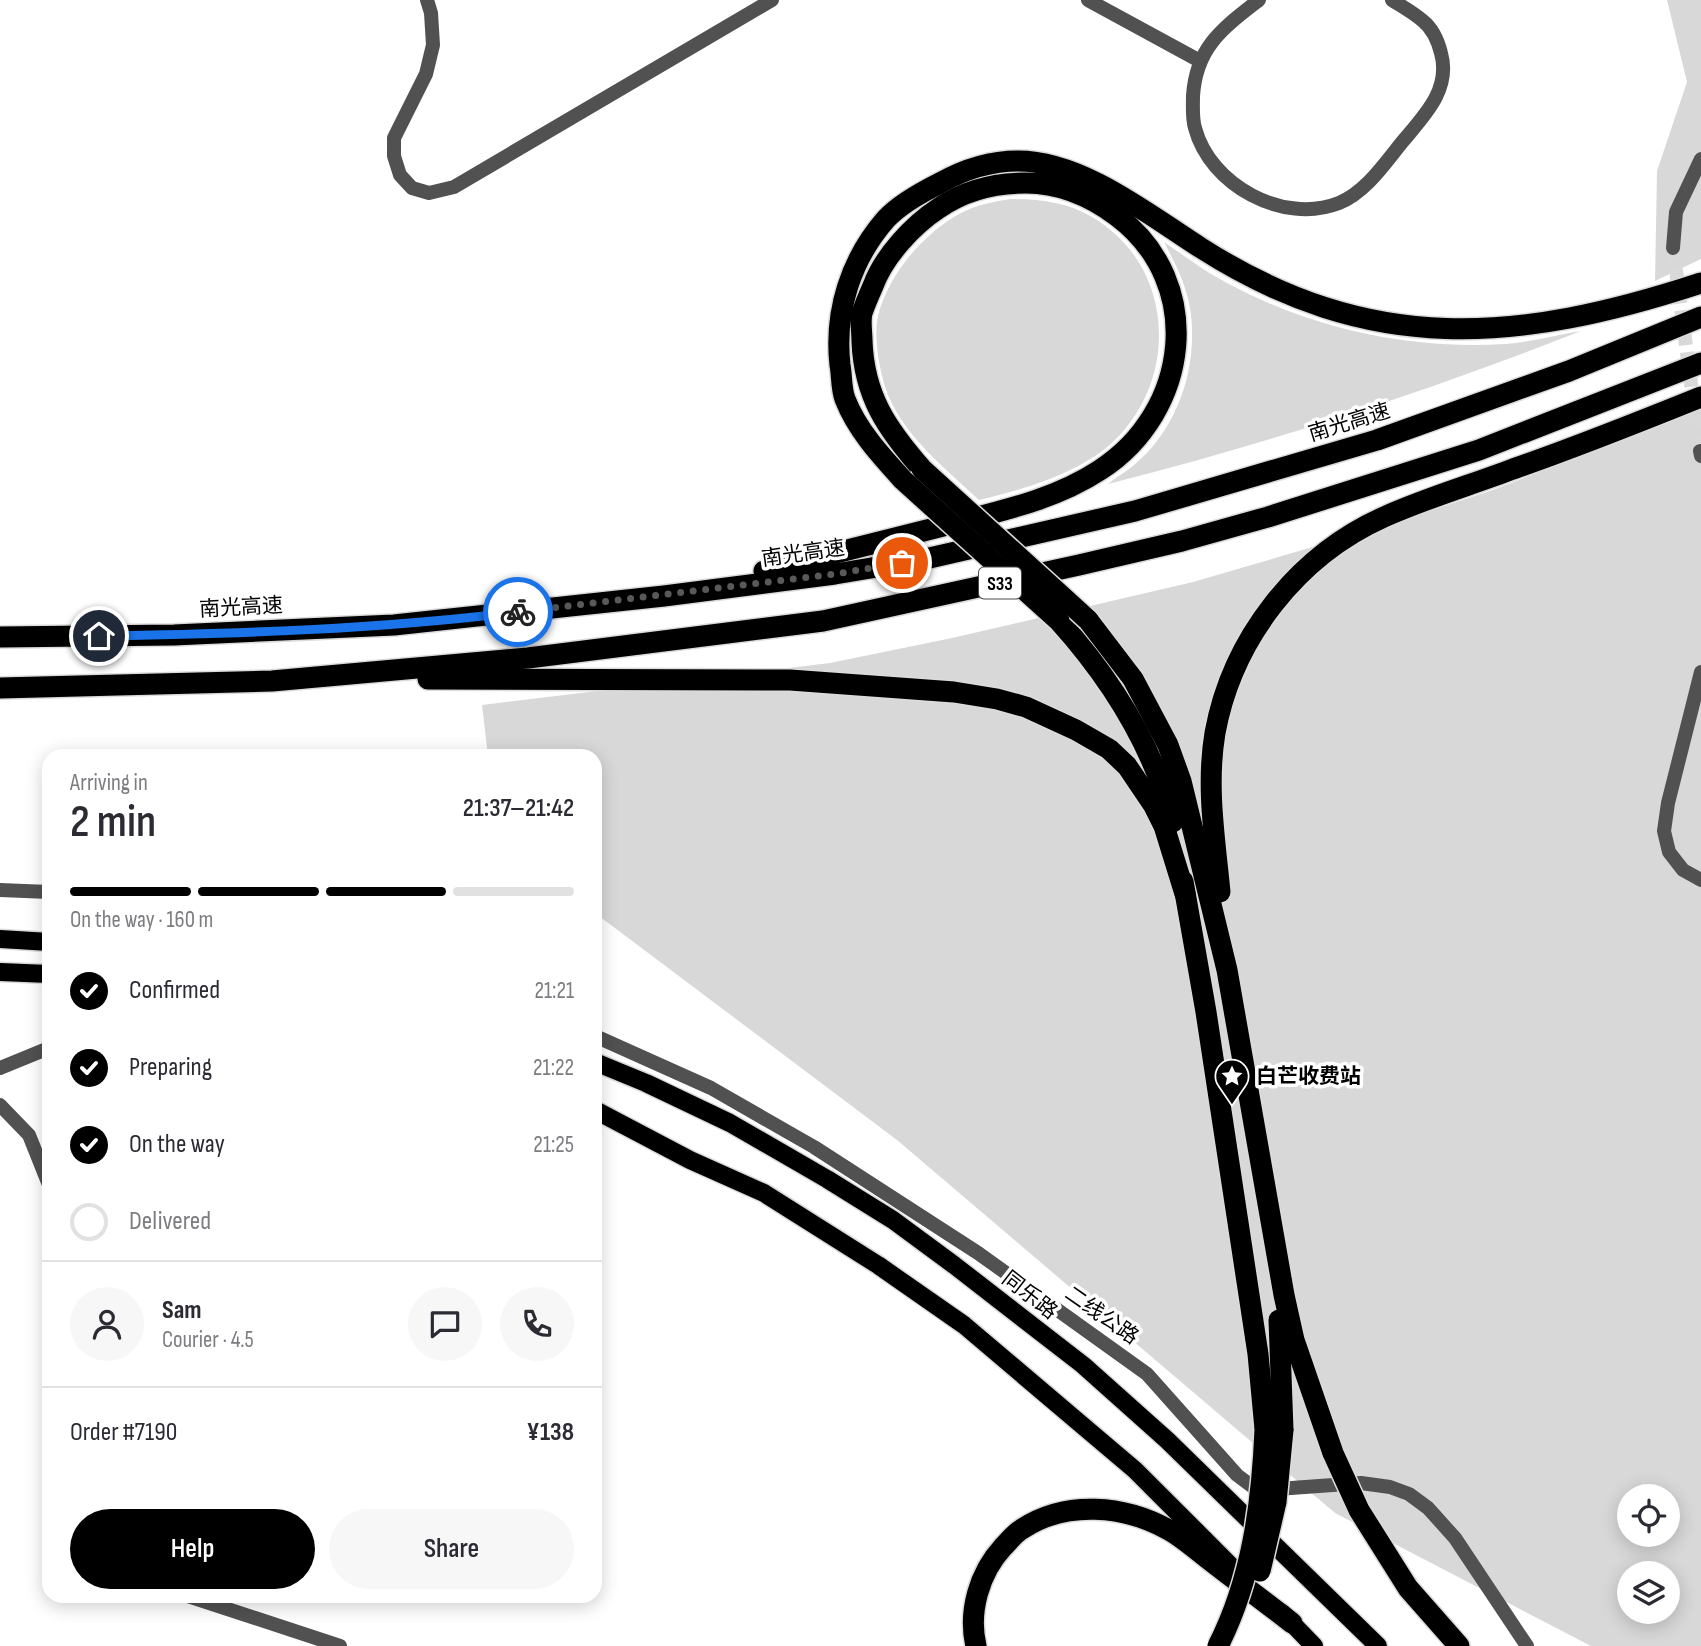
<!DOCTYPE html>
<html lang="en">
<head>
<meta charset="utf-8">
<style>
	body { margin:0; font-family:"Sofia Sans Condensed","Noto Sans SC",sans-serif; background:#f7f7f7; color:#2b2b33; height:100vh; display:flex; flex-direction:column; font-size:26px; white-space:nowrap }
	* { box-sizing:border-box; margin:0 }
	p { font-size:23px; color:#7c7c81 }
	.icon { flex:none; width:38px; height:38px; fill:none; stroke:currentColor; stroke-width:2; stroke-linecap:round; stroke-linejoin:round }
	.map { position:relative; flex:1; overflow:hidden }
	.details { position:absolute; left:42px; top:749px; width:560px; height:854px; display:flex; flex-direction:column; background:#fff; border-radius:21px; box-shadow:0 4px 18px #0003 }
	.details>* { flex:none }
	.tools { position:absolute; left:1617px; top:1484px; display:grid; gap:14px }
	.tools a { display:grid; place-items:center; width:63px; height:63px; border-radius:50%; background:#fff; box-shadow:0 4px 18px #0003; font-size:35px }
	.pin { position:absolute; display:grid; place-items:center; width:60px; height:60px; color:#fff; margin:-30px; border:4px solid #fff; border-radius:50%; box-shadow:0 2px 7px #0007 }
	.courier { position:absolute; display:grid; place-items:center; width:70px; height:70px; margin:-35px; border:5px solid #1a73e8; border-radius:50%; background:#fff; color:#222; box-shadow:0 2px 9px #0007 }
	.overview em { font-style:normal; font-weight:600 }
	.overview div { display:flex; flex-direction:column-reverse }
	.overview { display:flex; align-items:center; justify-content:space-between; height:119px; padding:0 28px }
	h1 { font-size:46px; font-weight:600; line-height:52px }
	.bar { display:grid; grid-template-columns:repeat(4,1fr); gap:10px 7px; align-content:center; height:84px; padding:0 28px }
	.bar i { height:9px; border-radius:5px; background:#e1e1e2 }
	.bar .selected { background:#000 }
	.bar p { grid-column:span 4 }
	.line { display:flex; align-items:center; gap:18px; padding:0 28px; border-top:2px solid #e1e1e2 }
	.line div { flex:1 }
	.round { display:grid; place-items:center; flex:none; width:74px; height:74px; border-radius:37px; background:#f7f7f7 }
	ol { padding:0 28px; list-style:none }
	li { display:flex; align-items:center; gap:21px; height:77px }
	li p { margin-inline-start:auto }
	li .icon { padding:7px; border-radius:50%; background:#000; color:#fff; stroke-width:4 }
	li:last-child { color:#7c7c81 }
	li i { width:38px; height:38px; border:4px solid #e1e1e2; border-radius:50% }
	.primary-button { display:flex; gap:14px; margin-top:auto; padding:14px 28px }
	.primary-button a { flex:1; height:80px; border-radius:42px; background:#000; color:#fff; font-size:28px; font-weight:600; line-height:80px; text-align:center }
	.primary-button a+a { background:#f7f7f7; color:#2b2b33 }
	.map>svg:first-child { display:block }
	.green { fill:#d8d8d8; fill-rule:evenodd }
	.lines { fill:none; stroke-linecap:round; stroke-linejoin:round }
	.street-tunnel { stroke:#d9d9d9; stroke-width:14; stroke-dasharray:14 7; stroke-linecap:butt }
	.primary-casing { stroke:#dbdbdb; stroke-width:21 }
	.highway-casing { stroke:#dbdbdb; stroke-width:24 }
	.street { stroke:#515151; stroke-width:14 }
	.primary { stroke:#000; stroke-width:18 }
	.highway { stroke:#000; stroke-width:21 }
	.highway-bridge-casing { stroke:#dbdbdb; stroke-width:24; stroke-linecap:butt }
	.highway-bridge { stroke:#000; stroke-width:21 }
	.done { stroke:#595959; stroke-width:7; stroke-dasharray:0 12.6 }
	.route { stroke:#1a73e8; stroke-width:9 }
	.labels { text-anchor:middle; stroke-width:7; stroke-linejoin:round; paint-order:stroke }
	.shield { fill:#fff; stroke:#4c4c4c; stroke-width:2 }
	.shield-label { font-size:19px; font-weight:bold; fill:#000 }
	.street-label { font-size:21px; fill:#000; stroke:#fff }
	.poi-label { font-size:21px; font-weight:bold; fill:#000; stroke:#fff; text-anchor:start }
</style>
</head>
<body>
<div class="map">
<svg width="1701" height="1646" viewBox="0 0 1701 1646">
	<rect width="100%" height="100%" fill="#fff"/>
	<!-- green -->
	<g class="green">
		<polygon points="1667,0 1701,0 1701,259 1655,281 1657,171 1687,82"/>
		<path d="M1010,199C1039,199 1067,202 1092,217C1174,265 1180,377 1114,441C1079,474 1024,489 979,500C946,469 906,438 888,395C880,375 873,337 878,316C888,275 923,234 959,214C975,205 993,202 1010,199Z"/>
		<path d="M1164,242C1185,256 1205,272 1227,283C1313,329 1409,350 1506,344C1531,342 1556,335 1581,331C1426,392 1269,443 1108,484C1116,477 1126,472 1134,465C1179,428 1199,364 1190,308C1186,284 1175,263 1164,242Z"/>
		<path d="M1701,409V1646H1591L1335,1513L897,1140L595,913V756H488L482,705L830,663L952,638L1193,582L1381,527L1493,490ZM1629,1496H1668V1535H1629ZM1629,1573H1668V1612H1629Z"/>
	</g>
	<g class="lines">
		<!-- street-tunnel -->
		<polyline class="street-tunnel" points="1673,248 1700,451"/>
		<!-- primary casing -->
		<g class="primary-casing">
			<g id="primary">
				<polyline points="0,939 49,942"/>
				<polyline points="0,972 49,974"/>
				<polyline points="595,1062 646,1083 730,1123 827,1179 893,1220 954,1265 1083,1365 1167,1440 1378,1646"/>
				<polyline points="595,1110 690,1160 764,1193 878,1265 964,1325 1135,1470 1231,1566"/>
				<polyline points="1282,1613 1314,1646"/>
			</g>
		</g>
		<!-- highway casing -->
		<g class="highway-casing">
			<g id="highway">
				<path d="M903,480C881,456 857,430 845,399C841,389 842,375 840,365C834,311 851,259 886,219C900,204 922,192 940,183C963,170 991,161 1018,161C1082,161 1149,215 1201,248C1370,356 1518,343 1701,283"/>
				<path d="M764,571C824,556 883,541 943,526C996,512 1053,501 1100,470C1190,412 1206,283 1117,216C1090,196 1060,183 1026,183C995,183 965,190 939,208C913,225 884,256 873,286C869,295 865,304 862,313C860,321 862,332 862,341C864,396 887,429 922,469"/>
				<polyline points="1088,620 1133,679 1168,745 1181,781 1227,970 1284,1295 1294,1340 1333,1453"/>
				<path d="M1059,621C1112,680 1153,745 1173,822"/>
				<polyline points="0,637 174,635 394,625 664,596 835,574 925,559 1135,511 1377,440 1569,371 1701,317"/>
				<polyline points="428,679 790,680 954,692 997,699 1026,707 1076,730 1109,749 1127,766 1154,806 1164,826 1185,894"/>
				<polyline points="0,688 272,681 528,658 823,621 1079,565 1182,541 1268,517 1479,450 1701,363"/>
				<polyline points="1183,881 1206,1012 1258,1354 1265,1429"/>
				<path d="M1220,892C1215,839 1206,786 1215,733C1232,639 1297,556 1384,517C1426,498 1471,485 1513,469C1577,447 1639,422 1701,397"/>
				<polyline points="1279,1320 1283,1430"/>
				<polyline points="1359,1510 1408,1588 1459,1646"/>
				<path d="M976,1646C968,1612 979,1573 1003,1547C1009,1541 1015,1533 1022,1529C1066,1500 1124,1505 1169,1530C1182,1537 1195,1549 1207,1558C1235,1580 1264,1601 1292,1623"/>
			</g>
		</g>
		<!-- street -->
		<g class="street">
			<polyline points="427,0 431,13 433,45 426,74 394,138 394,156 400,175 412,188 429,193 454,187 772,0"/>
			<polyline points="1088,0 1200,61"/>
			<path d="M1259,0C1223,28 1196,47 1193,96C1193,107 1192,118 1195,128C1210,185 1283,225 1339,203C1366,192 1385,163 1403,141C1425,115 1451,89 1441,53C1438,41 1433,29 1423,21C1414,13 1403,7 1392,0"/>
			<polyline points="1673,248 1676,212 1701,159"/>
			<polyline points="1700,451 1701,456"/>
			<polyline points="1701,672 1668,803 1664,831 1669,852 1683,870 1701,880"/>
			<polyline points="0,890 49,892"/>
			<polyline points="595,1036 711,1088 814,1147 978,1253 1147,1374 1237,1475 1253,1487 1263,1490 1361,1483 1390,1487 1409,1494 1428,1508 1455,1538 1527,1646"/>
			<polyline points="0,1068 49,1048"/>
			<polyline points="0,1105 29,1135 49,1185"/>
			<polyline points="188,1596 340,1646"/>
		</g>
		<!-- primary -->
		<use href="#primary" class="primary"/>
		<!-- highway -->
		<use href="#highway" class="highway"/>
		<!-- highway-bridge casing -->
		<g class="highway-bridge-casing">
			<g id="highway-bridge">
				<polyline points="922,469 1088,620"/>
				<polyline points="903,480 1059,621"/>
				<polyline points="1333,1453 1359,1510"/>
				<polyline points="1260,1571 1276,1502 1283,1430"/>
				<path d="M1218,1646C1252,1579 1262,1504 1265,1429"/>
			</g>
		</g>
		<!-- highway-bridge -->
		<use href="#highway-bridge" class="highway-bridge"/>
	</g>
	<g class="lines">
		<!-- done -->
		<polyline class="done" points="518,612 835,574 902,563"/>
		<!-- route -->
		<path class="route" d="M99,636C239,634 379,629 518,612"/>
	</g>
	<!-- icons -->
	<defs>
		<g id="sight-pin" transform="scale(1.75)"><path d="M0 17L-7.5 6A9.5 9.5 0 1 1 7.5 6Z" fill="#000" stroke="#fff"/><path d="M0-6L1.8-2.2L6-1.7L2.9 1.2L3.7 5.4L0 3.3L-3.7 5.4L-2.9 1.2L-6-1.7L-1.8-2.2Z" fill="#fff"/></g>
	</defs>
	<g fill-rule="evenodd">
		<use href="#sight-pin" x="1232" y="1076"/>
	</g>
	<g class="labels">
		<!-- shield labels -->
		<rect class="shield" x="979" y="567.5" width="42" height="31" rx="5"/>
		<g class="shield-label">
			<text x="1000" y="590">S33</text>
		</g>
		<!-- street labels -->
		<g class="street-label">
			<text transform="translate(1349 422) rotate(-17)" y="7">南光高速</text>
			<text transform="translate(803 553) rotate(-8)" y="7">南光高速</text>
			<text transform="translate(241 607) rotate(-3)" y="7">南光高速</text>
			<text transform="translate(1030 1295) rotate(38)" y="7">同乐路</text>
			<text transform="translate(1102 1315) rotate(35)" y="7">二线公路</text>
		</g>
		<!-- poi labels -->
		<g class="poi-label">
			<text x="1256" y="1083">白芒收费站</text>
		</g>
	</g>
</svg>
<div class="tools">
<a><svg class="icon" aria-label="locate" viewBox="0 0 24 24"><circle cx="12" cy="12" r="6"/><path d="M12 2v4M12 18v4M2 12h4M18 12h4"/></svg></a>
<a><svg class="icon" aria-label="layers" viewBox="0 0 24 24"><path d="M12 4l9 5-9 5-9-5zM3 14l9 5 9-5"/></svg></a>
</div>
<div class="pin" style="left:902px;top:563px;background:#ea580c"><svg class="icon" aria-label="bag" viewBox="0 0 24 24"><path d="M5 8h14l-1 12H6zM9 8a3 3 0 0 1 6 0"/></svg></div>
<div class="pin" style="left:99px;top:636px;background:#1f2937"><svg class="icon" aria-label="home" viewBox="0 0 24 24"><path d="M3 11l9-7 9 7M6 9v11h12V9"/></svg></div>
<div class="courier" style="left:518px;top:612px"><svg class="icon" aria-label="bike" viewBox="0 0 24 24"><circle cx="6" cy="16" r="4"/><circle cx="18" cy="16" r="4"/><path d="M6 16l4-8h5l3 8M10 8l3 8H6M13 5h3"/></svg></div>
<section class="details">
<div class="overview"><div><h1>2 min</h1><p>Arriving in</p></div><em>21:37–21:42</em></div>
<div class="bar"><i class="selected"></i><i class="selected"></i><i class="selected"></i><i></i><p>On the way · 160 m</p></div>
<ol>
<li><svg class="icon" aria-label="check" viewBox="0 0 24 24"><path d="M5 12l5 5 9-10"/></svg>Confirmed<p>21:21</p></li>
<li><svg class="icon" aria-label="check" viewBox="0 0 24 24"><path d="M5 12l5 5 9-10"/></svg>Preparing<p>21:22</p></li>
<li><svg class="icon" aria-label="check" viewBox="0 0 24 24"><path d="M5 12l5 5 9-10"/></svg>On the way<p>21:25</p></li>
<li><i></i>Delivered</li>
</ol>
<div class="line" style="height:126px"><a class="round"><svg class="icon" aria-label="person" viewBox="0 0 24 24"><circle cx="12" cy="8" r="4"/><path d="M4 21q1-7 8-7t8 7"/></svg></a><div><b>Sam</b><p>Courier · 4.5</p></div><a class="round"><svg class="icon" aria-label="chat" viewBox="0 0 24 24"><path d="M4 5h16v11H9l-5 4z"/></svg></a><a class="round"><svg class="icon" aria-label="phone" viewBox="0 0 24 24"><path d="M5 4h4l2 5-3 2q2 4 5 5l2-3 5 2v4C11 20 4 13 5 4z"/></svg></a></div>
<div class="line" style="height:91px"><div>Order #7190</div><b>¥138</b></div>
<div class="primary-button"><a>Help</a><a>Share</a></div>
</section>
</div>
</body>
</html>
